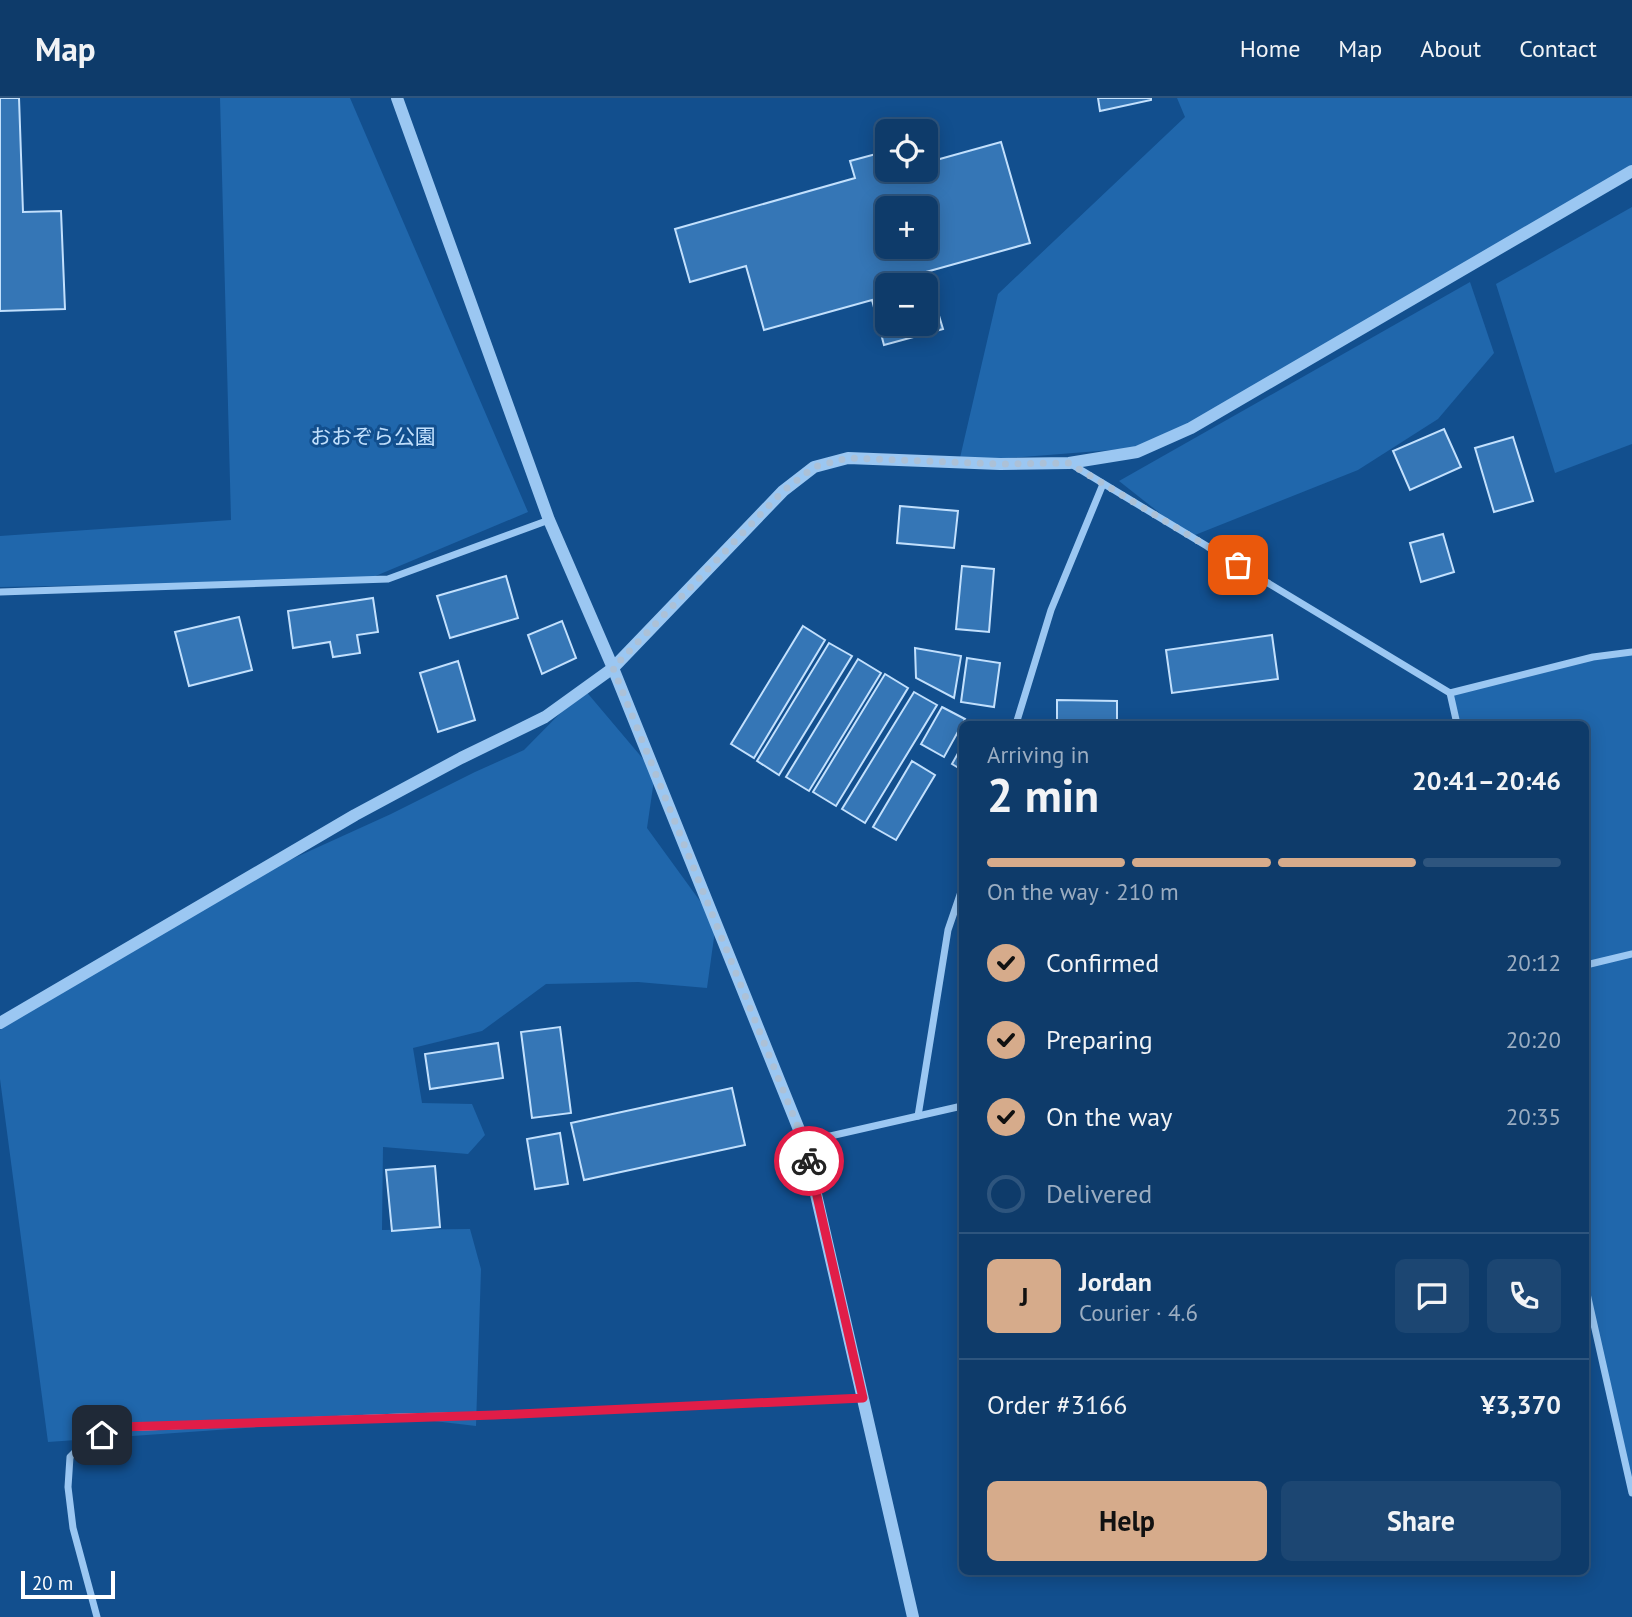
<!DOCTYPE html>
<html lang="en">
<head>
<meta charset="utf-8">
<style>
	body { margin:0; font-family:"PT Sans","Noto Sans JP",sans-serif; background:#1c4672; color:#f1f3f6; height:100vh; display:flex; flex-direction:column; font-size:26px; white-space:nowrap }
	* { box-sizing:border-box; margin:0 }
	p { font-size:23px; color:#9badc1 }
	.icon { flex:none; width:38px; height:38px; fill:none; stroke:currentColor; stroke-width:2; stroke-linecap:round; stroke-linejoin:round }
	.map { position:relative; flex:1; overflow:hidden }
	.sheet { position:absolute; left:959px; top:623px; width:630px; height:854px; display:flex; flex-direction:column; background:#0e3b6a; border-radius:10px; box-shadow:0 4px 18px #0003,0 0 0 2px #2e557e }
	.sheet>* { flex:none }
	.tools { position:absolute; left:875px; top:21px; display:grid; gap:14px }
	.tools a { display:grid; place-items:center; width:63px; height:63px; border-radius:10px; background:#0e3b6a; box-shadow:0 4px 18px #0003,0 0 0 2px #2e557e; font-size:35px }
	.scale { position:absolute; left:21px; bottom:18px; width:94px; box-sizing:border-box; padding-left:7px; border:4px solid #fff; border-top:0; font-size:19px; line-height:24px; white-space:nowrap; color:#fff; -webkit-text-stroke:5px #124f8e; paint-order:stroke }
	.pin { position:absolute; display:grid; place-items:center; width:60px; height:60px; color:#fff; margin:-30px; border-radius:14px; box-shadow:0 4px 10px #0006 }
	.courier { position:absolute; display:grid; place-items:center; width:70px; height:70px; margin:-35px; border:5px solid #e11d48; border-radius:50%; background:#fff; color:#222; box-shadow:0 2px 9px #0007 }
	.overview em { font-style:normal; font-weight:700 }
	.overview div { display:flex; flex-direction:column-reverse }
	.overview { display:flex; align-items:center; justify-content:space-between; height:119px; padding:0 28px }
	h1 { font-size:46px; font-weight:700; line-height:52px }
	.bar { display:grid; grid-template-columns:repeat(4,1fr); gap:10px 7px; align-content:center; height:84px; padding:0 28px }
	.bar i { height:9px; border-radius:5px; background:#2e557e }
	.bar .on { background:#d6ab8b }
	.bar p { grid-column:span 4 }
	.line { display:flex; align-items:center; gap:18px; padding:0 28px; border-top:2px solid #2e557e }
	.line div { flex:1 }
	.round { display:grid; place-items:center; flex:none; width:74px; height:74px; border-radius:10px; background:#1c4672 }
	ol { padding:0 28px; list-style:none }
	li { display:flex; align-items:center; gap:21px; height:77px }
	li p { margin-inline-start:auto }
	li .icon { padding:7px; border-radius:50%; background:#d6ab8b; color:#111; stroke-width:4 }
	li:last-child { color:#9badc1 }
	li i { width:38px; height:38px; border:4px solid #2e557e; border-radius:50% }
	.primary-button { display:flex; gap:14px; margin-top:auto; padding:14px 28px }
	.primary-button a { flex:1; height:80px; border-radius:10px; background:#d6ab8b; color:#111; font-size:28px; font-weight:700; line-height:80px; text-align:center }
	.primary-button a+a { background:#1c4672; color:#f1f3f6 }
	header { display:flex; align-items:center; gap:42px; box-sizing:border-box; height:98px; padding:0 35px; background:#0e3b6a; border-bottom:2px solid #2e557e }
	header strong { font-size:33px }
	nav { display:flex; gap:38px; margin-inline-start:auto; font-size:24px }
	.map>svg:first-child { display:block }
	.green { fill:#2067ac }
	.building { fill:#3576b6; stroke:#c2e0fd; stroke-width:2; fill-rule:evenodd }
	.lines { fill:none; stroke-linecap:round; stroke-linejoin:round }
	.minor { stroke:#9bc7f2; stroke-width:7 }
	.tertiary { stroke:#9bc7f2; stroke-width:12 }
	.done { stroke:#acc1d7; stroke-width:7; stroke-dasharray:0 12.6 }
	.route { stroke:#e11d48; stroke-width:9 }
	.labels { text-anchor:middle; stroke-width:6; stroke-linejoin:round; paint-order:stroke }
	.park-label { font-size:21px; fill:#c2e0fd; stroke:#124f8e }
</style>
</head>
<body>
<header>
<strong>Map</strong>
<nav><a>Home</a><a>Map</a><a>About</a><a>Contact</a></nav>
</header>
<div class="map">
<svg width="1632" height="1519" viewBox="0 0 1632 1519">
	<rect width="100%" height="100%" fill="#124f8e"/>
	<!-- green -->
	<g class="green">
		<polygon points="220,0 350,0 528,414 366,482 0,489 0,438 231,422"/>
		<polygon points="1177,0 1632,0 1632,73 1150,349 959,364 998,196 1185,19"/>
		<polygon points="1632,109 1632,346 1555,375 1496,186"/>
		<polygon points="1470,184 1494,255 1438,321 1358,372 1190,439 1119,383"/>
		<polygon points="1632,553 1632,1394 1586,1191 1586,626 1457,626 1450,595"/>
		<polygon points="584,591 655,675 647,730 716,825 707,890 638,884 546,886 482,933 413,950 422,1005 472,1006 485,1037 468,1056 383,1049 382,1132 470,1131 481,1171 476,1328 400,1319 48,1344 0,981 0,925 248,781 391,716 475,674 524,652"/>
	</g>
	<!-- building -->
	<g class="building">
		<polygon points="0,0 19,0 23,114 61,113 65,211 0,213"/>
		<polygon points="1098,0 1151,0 1151,2 1100,13"/>
		<path d="M1001,44L1030,145L926,174L943,231L884,247L872,202L764,232L746,168L690,184L675,131L855,80L850,63L887,53V72H926V53L929,64ZM887,110H926V149H887ZM887,187H926V226H887Z"/>
		<polygon points="1444,331 1461,369 1410,392 1393,353"/>
		<polygon points="1513,339 1533,403 1494,414 1475,350"/>
		<polygon points="900,408 958,413 954,450 897,445"/>
		<polygon points="1443,436 1454,474 1421,484 1410,445"/>
		<polygon points="962,468 994,471 989,534 956,531"/>
		<polygon points="506,478 518,520 450,540 437,498"/>
		<polygon points="373,500 378,534 357,537 360,555 333,559 330,544 293,550 288,513"/>
		<polygon points="239,519 252,572 189,588 175,534"/>
		<polygon points="562,523 576,560 542,576 528,537"/>
		<polygon points="803,528 825,542 754,660 731,646"/>
		<polygon points="1272,537 1278,581 1172,595 1166,552"/>
		<polygon points="829,545 852,558 779,677 757,663"/>
		<polygon points="915,550 961,558 954,600 916,580"/>
		<polygon points="967,560 1000,565 994,609 961,604"/>
		<polygon points="858,561 881,575 809,693 786,679"/>
		<polygon points="458,563 475,622 438,634 420,575"/>
		<polygon points="885,576 908,590 836,708 813,694"/>
		<polygon points="914,594 937,607 865,725 842,711"/>
		<polygon points="1057,602 1117,603 1117,626 1057,626"/>
		<polygon points="942,609 965,621 944,659 921,646"/>
		<polygon points="962,648 962,672 952,666"/>
		<polygon points="912,663 935,677 896,742 873,729"/>
		<polygon points="560,929 571,1015 532,1020 521,934"/>
		<polygon points="498,945 503,980 430,991 425,956"/>
		<polygon points="732,990 745,1047 584,1082 571,1025"/>
		<polygon points="560,1035 568,1086 535,1091 527,1041"/>
		<polygon points="435,1068 440,1129 392,1133 386,1072"/>
	</g>
	<g class="lines">
		<!-- minor -->
		<g class="minor">
			<polyline points="1071,366 1450,595 1457,626"/>
			<polyline points="0,494 388,481 549,422"/>
			<polyline points="1450,595 1593,559 1632,554"/>
			<polyline points="1016,626 1051,512 1103,386"/>
			<polyline points="1586,867 1632,856"/>
			<polyline points="918,1018 948,832 962,791"/>
			<polyline points="804,1044 962,1008"/>
			<polyline points="1586,1191 1632,1395"/>
			<polyline points="97,1519 73,1430 68,1389 70,1359 84,1345 120,1330 400,1319 495,1317 863,1300"/>
		</g>
		<!-- tertiary -->
		<g class="tertiary">
			<polyline points="397,0 549,422 613,570 804,1044 913,1519"/>
			<polyline points="0,925 355,717 461,660 545,619 613,570 783,393 814,369 848,360 1000,366 1069,365 1137,354 1191,330 1632,73"/>
		</g>
	</g>
	<g class="lines">
		<!-- done -->
		<polyline class="done" points="809,1063 804,1044 613,570 783,393 814,369 848,360 1000,366 1069,365 1238,467"/>
		<!-- route -->
		<polyline class="route" points="102,1337 120,1329 495,1317 863,1300 809,1063"/>
	</g>
	<g class="labels">
		<!-- park labels -->
		<g class="park-label">
			<text x="373" y="346">おおぞら公園</text>
		</g>
	</g>
</svg>
<div class="tools">
<a><svg class="icon" aria-label="locate" viewBox="0 0 24 24"><circle cx="12" cy="12" r="6"/><path d="M12 2v4M12 18v4M2 12h4M18 12h4"/></svg></a>
<a>+</a>
<a>−</a>
</div>
<div class="scale">20 m</div>
<div class="pin" style="left:1238px;top:467px;background:#ea580c"><svg class="icon" aria-label="bag" viewBox="0 0 24 24"><path d="M5 8h14l-1 12H6zM9 8a3 3 0 0 1 6 0"/></svg></div>
<div class="pin" style="left:102px;top:1337px;background:#1f2937"><svg class="icon" aria-label="home" viewBox="0 0 24 24"><path d="M3 11l9-7 9 7M6 9v11h12V9"/></svg></div>
<div class="courier" style="left:809px;top:1063px"><svg class="icon" aria-label="bike" viewBox="0 0 24 24"><circle cx="6" cy="16" r="4"/><circle cx="18" cy="16" r="4"/><path d="M6 16l4-8h5l3 8M10 8l3 8H6M13 5h3"/></svg></div>
<section class="sheet">
<div class="overview"><div><h1>2 min</h1><p>Arriving in</p></div><em>20:41–20:46</em></div>
<div class="bar"><i class="on"></i><i class="on"></i><i class="on"></i><i></i><p>On the way · 210 m</p></div>
<ol>
<li><svg class="icon" aria-label="check" viewBox="0 0 24 24"><path d="M5 12l5 5 9-10"/></svg>Confirmed<p>20:12</p></li>
<li><svg class="icon" aria-label="check" viewBox="0 0 24 24"><path d="M5 12l5 5 9-10"/></svg>Preparing<p>20:20</p></li>
<li><svg class="icon" aria-label="check" viewBox="0 0 24 24"><path d="M5 12l5 5 9-10"/></svg>On the way<p>20:35</p></li>
<li><i></i>Delivered</li>
</ol>
<div class="line" style="height:126px"><b class="round" style="background:#d6ab8b;color:#111">J</b><div><b>Jordan</b><p>Courier · 4.6</p></div><a class="round"><svg class="icon" aria-label="chat" viewBox="0 0 24 24"><path d="M4 5h16v11H9l-5 4z"/></svg></a><a class="round"><svg class="icon" aria-label="phone" viewBox="0 0 24 24"><path d="M5 4h4l2 5-3 2q2 4 5 5l2-3 5 2v4C11 20 4 13 5 4z"/></svg></a></div>
<div class="line" style="height:91px"><div>Order #3166</div><b>¥3,370</b></div>
<div class="primary-button"><a>Help</a><a>Share</a></div>
</section>
</div>
</body>
</html>
